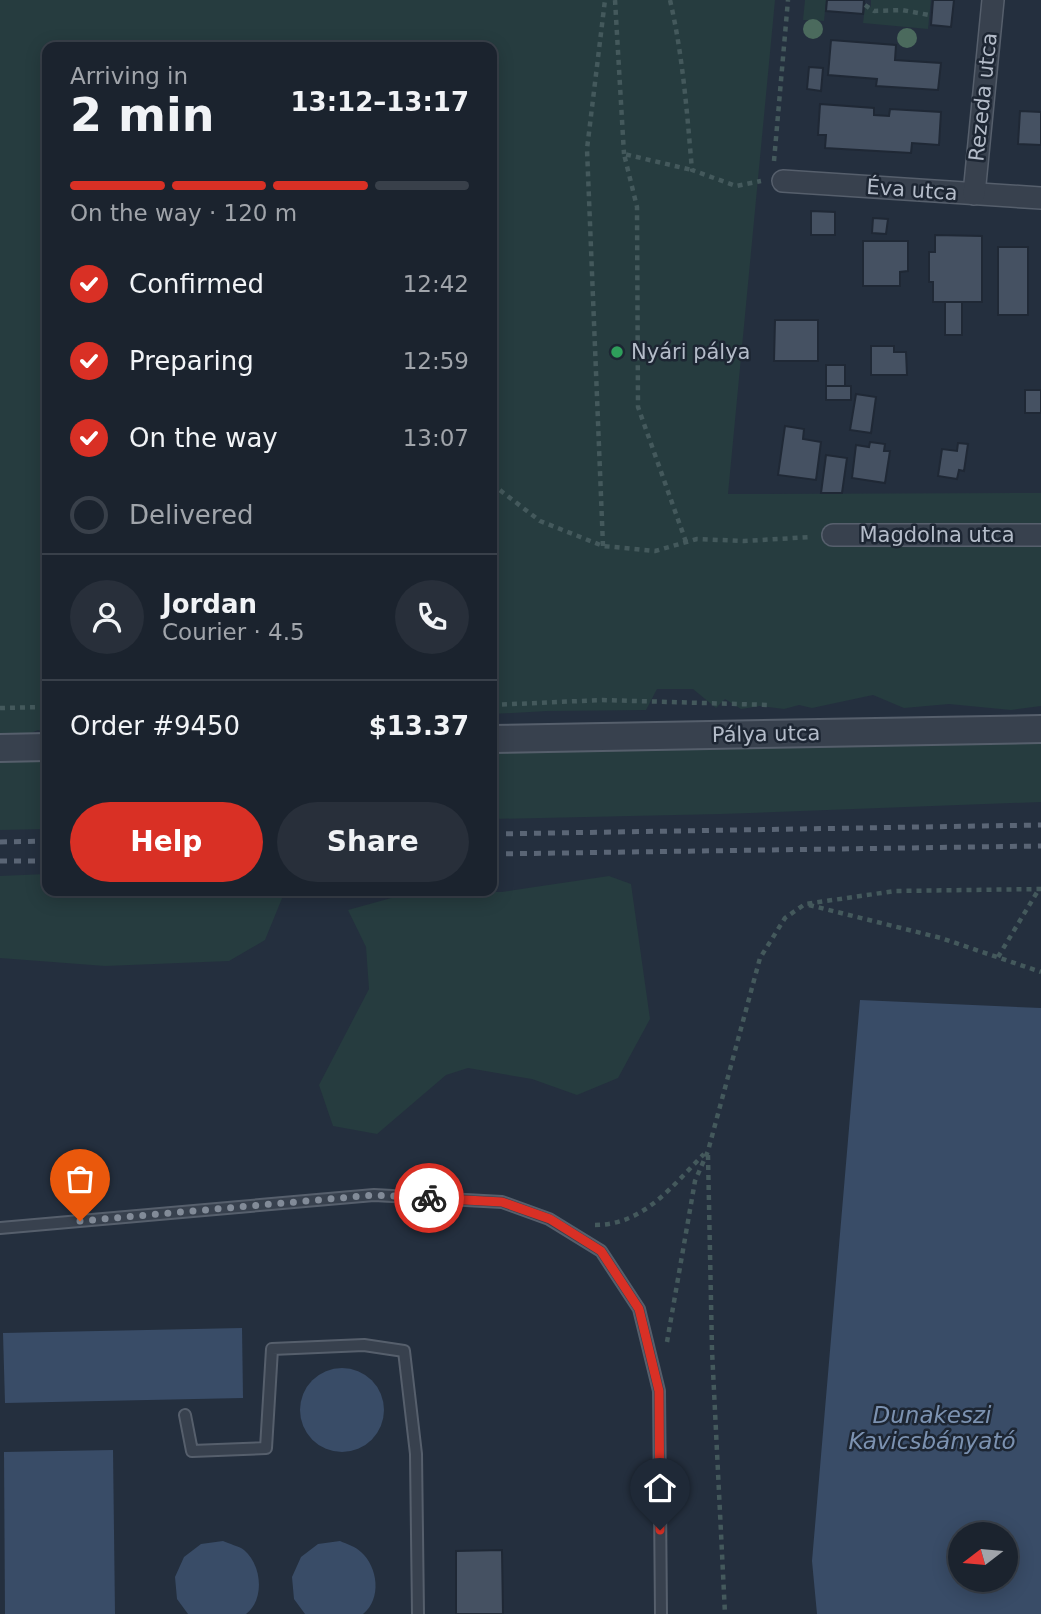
<!DOCTYPE html>
<html lang="en">
<head>
<meta charset="utf-8">
<style>
	body { margin:0; font-family:"DejaVu Sans",sans-serif; background:#282f3a; color:#f1f3f6; height:100vh; display:flex; flex-direction:column; font-size:26px; white-space:nowrap }
	* { box-sizing:border-box; margin:0 }
	p { font-size:23px; color:#a0a4aa }
	.icon { flex:none; width:38px; height:38px; fill:none; stroke:currentColor; stroke-width:2; stroke-linecap:round; stroke-linejoin:round }
	.map { position:relative; flex:1; overflow:hidden }
	.side { position:absolute; left:42px; top:42px; width:455px; height:854px; display:flex; flex-direction:column; background:#1b232e; border-radius:14px; box-shadow:0 4px 18px #0003,0 0 0 2px #39404a }
	.side>* { flex:none }
	.needle { width:46px; rotate:254deg }
	.tools { position:absolute; left:948px; top:1522px; display:grid; gap:14px }
	.tools a { display:grid; place-items:center; width:70px; height:70px; border-radius:50%; background:#1b232e; box-shadow:0 4px 18px #0003,0 0 0 2px #39404a; font-size:35px }
	.pin { position:absolute; display:grid; place-items:center; width:60px; height:60px; color:#fff; margin:-72px -30px; border-radius:50% 50% 50% 0; rotate:-45deg; box-shadow:0 0 7px #0007 }
	.pin .icon { rotate:45deg }
	.courier { position:absolute; display:grid; place-items:center; width:70px; height:70px; margin:-35px; border:5px solid #d93025; border-radius:50%; background:#fff; color:#222; box-shadow:0 2px 9px #0007 }
	.head em { font-style:normal; font-weight:700 }
	.head div { display:flex; flex-direction:column-reverse }
	.head { display:flex; align-items:center; justify-content:space-between; height:119px; padding:0 28px }
	h1 { font-size:46px; font-weight:700; line-height:52px }
	.bar { display:grid; grid-template-columns:repeat(4,1fr); gap:10px 7px; align-content:center; height:84px; padding:0 28px }
	.bar i { height:9px; border-radius:5px; background:#39404a }
	.bar .on { background:#d93025 }
	.bar p { grid-column:span 4 }
	.line { display:flex; align-items:center; gap:18px; padding:0 28px; border-top:2px solid #39404a }
	.line div { flex:1 }
	.round { display:grid; place-items:center; flex:none; width:74px; height:74px; border-radius:37px; background:#282f3a }
	ol { padding:0 28px; list-style:none }
	li { display:flex; align-items:center; gap:21px; height:77px }
	li p { margin-inline-start:auto }
	li .icon { padding:7px; border-radius:50%; background:#d93025; color:#fff; stroke-width:4 }
	li:last-child { color:#a0a4aa }
	li i { width:38px; height:38px; border:4px solid #39404a; border-radius:50% }
	.action { display:flex; gap:14px; margin-top:auto; padding:14px 28px }
	.action a { flex:1; height:80px; border-radius:42px; background:#d93025; color:#fff; font-size:28px; font-weight:700; line-height:80px; text-align:center }
	.action a+a { background:#282f3a; color:#f1f3f6 }
	.map>svg:first-child { display:block }
	.green { fill:#263c3f }
	.water { fill:#394c67; fill-rule:evenodd }
	.building { fill:#455162; stroke:#1f2835; stroke-width:2 }
	.lines { fill:none; stroke-linecap:round; stroke-linejoin:round }
	.service-casing { stroke:#565f6c; stroke-width:14 }
	.minor-casing { stroke:#565f6c; stroke-width:24 }
	.tertiary-casing { stroke:#565f6c; stroke-width:30 }
	.path { stroke:#44595c; stroke-width:4.5; stroke-dasharray:5 5; stroke-linecap:butt }
	.service { stroke:#38414e; stroke-width:10 }
	.minor { stroke:#38414e; stroke-width:21 }
	.tertiary { stroke:#38414e; stroke-width:26 }
	.rail { stroke:#5a6575; stroke-width:5; stroke-dasharray:7 7; stroke-linecap:butt }
	.tree { fill:#4b6a5d }
	.done { stroke:#828b98; stroke-width:7; stroke-dasharray:0 12.6 }
	.route { stroke:#d93025; stroke-width:9 }
	.leisure-dot { fill:#2e9e5b; stroke:#1d2633; stroke-width:2.5 }
	.labels { text-anchor:middle; stroke-width:5; stroke-linejoin:round; paint-order:stroke }
	.street-label { font-size:21px; fill:#b4bcc9; stroke:#1d2633 }
	.poi-label { font-size:21px; fill:#b4bcc9; stroke:#1d2633; text-anchor:start }
	.water-label { font-size:23px; font-style:italic; fill:#7c92b1; stroke:#1d2633 }
</style>
</head>
<body>
<div class="map">
<svg width="1041" height="1614" viewBox="0 0 1041 1614">
	<rect width="100%" height="100%" fill="#242f3e"/>
	<!-- green -->
	<g class="green">
		<polygon points="0,0 775,0 728,494 1041,493 1041,706 1011,710 949,704 904,708 873,695 812,708 799,705 784,709 760,706 741,709 725,699 716,708 693,689 657,689 646,710 547,711 492,714 492,47 47,47 47,733 38,730 24,736 0,736"/>
		<polygon points="805,0 826,0 824,21 803,20"/>
		<polygon points="871,0 931,0 928,29 863,23 865,7 871,7"/>
		<polygon points="1041,736 1041,802 721,814 492,819 492,741"/>
		<polygon points="47,755 47,829 0,830 0,757"/>
		<polygon points="47,874 47,891 285,891 265,940 229,961 105,966 0,958 0,876"/>
		<polygon points="609,876 631,884 650,1019 618,1078 577,1095 532,1079 468,1068 446,1075 377,1134 333,1126 319,1085 369,989 366,947 348,910 413,892 502,892"/>
	</g>
	<!-- water -->
	<g class="water">
		<path d="M860,1000L1041,1008V1614H817L812,1561ZM961,1535H1006V1580H961Z"/>
		<polygon points="242,1328 243,1398 5,1403 3,1333"/>
		<circle cx="342" cy="1410" r="42"/>
		<polygon points="113,1450 115,1614 5,1614 4,1452"/>
		<path d="M223,1541C229,1544 239,1546 244,1550C262,1565 265,1600 246,1614H188L177,1599L175,1577L184,1557L201,1544Z"/>
		<path d="M340,1541C347,1544 356,1547 361,1552C378,1567 382,1599 363,1614H305L294,1599L292,1577L301,1557L318,1544Z"/>
	</g>
	<!-- building -->
	<g class="building">
		<polygon points="827,0 864,0 863,14 826,11"/>
		<polygon points="933,0 954,0 951,27 931,25"/>
		<polygon points="831,40 896,45 895,60 941,63 938,90 876,86 877,79 828,75"/>
		<polygon points="809,67 823,68 821,91 807,89"/>
		<polygon points="820,104 874,108 874,115 889,116 890,109 941,112 939,145 912,143 911,153 825,148 826,135 818,135"/>
		<polygon points="1020,111 1041,112 1041,145 1018,144"/>
		<polygon points="811,211 835,212 835,235 811,235"/>
		<polygon points="873,218 888,219 886,234 872,233"/>
		<polygon points="935,235 982,236 982,302 933,302 933,282 929,282 929,252 935,252"/>
		<polygon points="863,241 908,241 908,271 900,272 900,286 863,286"/>
		<rect x="998" y="247" width="30" height="68"/>
		<rect x="945" y="302" width="17" height="33"/>
		<polygon points="775,320 818,320 818,361 774,361"/>
		<polygon points="871,346 894,346 894,352 906,352 907,375 871,375"/>
		<rect x="826" y="365" width="19" height="21"/>
		<rect x="826" y="386" width="25" height="14"/>
		<rect x="1025" y="390" width="16" height="23"/>
		<polygon points="856,394 876,397 871,433 850,430"/>
		<polygon points="785,426 804,429 803,439 821,442 816,480 778,475"/>
		<polygon points="870,442 885,444 884,451 890,451 885,483 852,478 856,445 869,447"/>
		<polygon points="958,443 968,444 964,471 959,470 957,479 938,476 942,449 957,451"/>
		<polygon points="826,455 847,458 842,493 821,493"/>
		<polygon points="502,1550 503,1614 456,1614 456,1551"/>
	</g>
	<g class="lines">
		<!-- service casing -->
		<g class="service-casing">
			<g id="service">
				<polyline points="0,1228 374,1195 502,1202 549,1219 601,1251 639,1309 659,1391 661,1614"/>
				<polyline points="185,1415 192,1451 266,1448 272,1349 364,1345 404,1351 416,1454 418,1614"/>
			</g>
		</g>
		<!-- minor casing -->
		<g class="minor-casing">
			<g id="minor">
				<polyline points="783,181 1041,198"/>
				<polyline points="974,194 993,0"/>
				<polyline points="833,535 1041,535"/>
			</g>
		</g>
		<!-- tertiary casing -->
		<g class="tertiary-casing">
			<g id="tertiary">
				<polyline points="492,739 1041,729"/>
				<polyline points="0,748 47,747"/>
			</g>
		</g>
		<!-- path -->
		<g class="path">
			<polyline points="615,0 624,154"/>
			<path d="M670,0C683,56 687,113 692,170L736,186L761,181"/>
			<polyline points="865,5 874,11 902,10 929,15"/>
			<polyline points="774,161 788,0"/>
			<polyline points="492,484 540,521 603,546 655,551 697,539 744,541 811,537"/>
			<polyline points="686,542 638,407 637,207 624,154 692,170"/>
			<polyline points="603,546 587,149 605,0"/>
			<polyline points="492,705 602,700 771,705"/>
			<polyline points="0,708 47,707"/>
			<polyline points="809,905 941,938 1041,972"/>
			<polyline points="998,957 1039,889"/>
			<polyline points="708,1155 712,1350 725,1614"/>
			<path d="M595,1225C644,1225 673,1185 704,1154"/>
			<polyline points="667,1342 695,1181 708,1151 760,958 785,918 805,904 895,891 1041,889"/>
		</g>
		<!-- service -->
		<use href="#service" class="service"/>
		<!-- minor -->
		<use href="#minor" class="minor"/>
		<!-- tertiary -->
		<use href="#tertiary" class="tertiary"/>
		<!-- rail -->
		<g class="rail">
			<polyline points="492,834 1041,825"/>
			<polyline points="0,842 47,841"/>
			<polyline points="492,854 1041,846"/>
			<polyline points="0,861 47,861"/>
		</g>
	</g>
	<!-- trees -->
	<g class="tree">
		<circle cx="813" cy="29" r="10"/>
		<circle cx="907" cy="38" r="10"/>
	</g>
	<g class="lines">
		<!-- done -->
		<polyline class="done" points="80,1221 374,1195 429,1198"/>
		<!-- route -->
		<polyline class="route" points="429,1198 502,1202 550,1219 601,1251 639,1309 659,1391 660,1530"/>
	</g>
	<!-- markers -->
	<circle class="leisure-dot" cx="617" cy="352" r="7"/>
	<g class="labels">
		<!-- street labels -->
		<g class="street-label">
			<text transform="translate(983 97) rotate(-84)" y="7">Rezeda utca</text>
			<text transform="translate(912 190) rotate(4)" y="7">Éva utca</text>
			<text x="937" y="542">Magdolna utca</text>
			<text transform="translate(766 734) rotate(-1)" y="7">Pálya utca</text>
		</g>
		<!-- poi labels -->
		<g class="poi-label">
			<text x="631" y="359">Nyári pálya</text>
		</g>
		<!-- water labels -->
		<g class="water-label">
			<text x="932" y="1423">Dunakeszi<tspan x="932" dy="26">Kavicsbányató</tspan></text>
		</g>
	</g>
</svg>
<div class="tools">
<a><svg class="needle" viewBox="-14 -14 28 28"><path d="M0-13l5 13h-10z" fill="#e53935"/><path d="M0 13l5-13h-10z" fill="#a0a4aa"/></svg></a>
</div>
<div class="pin" style="left:80px;top:1221px;background:#ea580c"><svg class="icon" aria-label="bag" viewBox="0 0 24 24"><path d="M5 8h14l-1 12H6zM9 8a3 3 0 0 1 6 0"/></svg></div>
<div class="pin" style="left:660px;top:1530px;background:#1f2937"><svg class="icon" aria-label="home" viewBox="0 0 24 24"><path d="M3 11l9-7 9 7M6 9v11h12V9"/></svg></div>
<div class="courier" style="left:429px;top:1198px"><svg class="icon" aria-label="bike" viewBox="0 0 24 24"><circle cx="6" cy="16" r="4"/><circle cx="18" cy="16" r="4"/><path d="M6 16l4-8h5l3 8M10 8l3 8H6M13 5h3"/></svg></div>
<section class="side">
<div class="head"><div><h1>2 min</h1><p>Arriving in</p></div><em>13:12–13:17</em></div>
<div class="bar"><i class="on"></i><i class="on"></i><i class="on"></i><i></i><p>On the way · 120 m</p></div>
<ol>
<li><svg class="icon" aria-label="check" viewBox="0 0 24 24"><path d="M5 12l5 5 9-10"/></svg>Confirmed<p>12:42</p></li>
<li><svg class="icon" aria-label="check" viewBox="0 0 24 24"><path d="M5 12l5 5 9-10"/></svg>Preparing<p>12:59</p></li>
<li><svg class="icon" aria-label="check" viewBox="0 0 24 24"><path d="M5 12l5 5 9-10"/></svg>On the way<p>13:07</p></li>
<li><i></i>Delivered</li>
</ol>
<div class="line" style="height:126px"><a class="round"><svg class="icon" aria-label="person" viewBox="0 0 24 24"><circle cx="12" cy="8" r="4"/><path d="M4 21q1-7 8-7t8 7"/></svg></a><div><b>Jordan</b><p>Courier · 4.5</p></div><a class="round"><svg class="icon" aria-label="phone" viewBox="0 0 24 24"><path d="M5 4h4l2 5-3 2q2 4 5 5l2-3 5 2v4C11 20 4 13 5 4z"/></svg></a></div>
<div class="line" style="height:91px"><div>Order #9450</div><b>$13.37</b></div>
<div class="action"><a>Help</a><a>Share</a></div>
</section>
</div>
</body>
</html>
